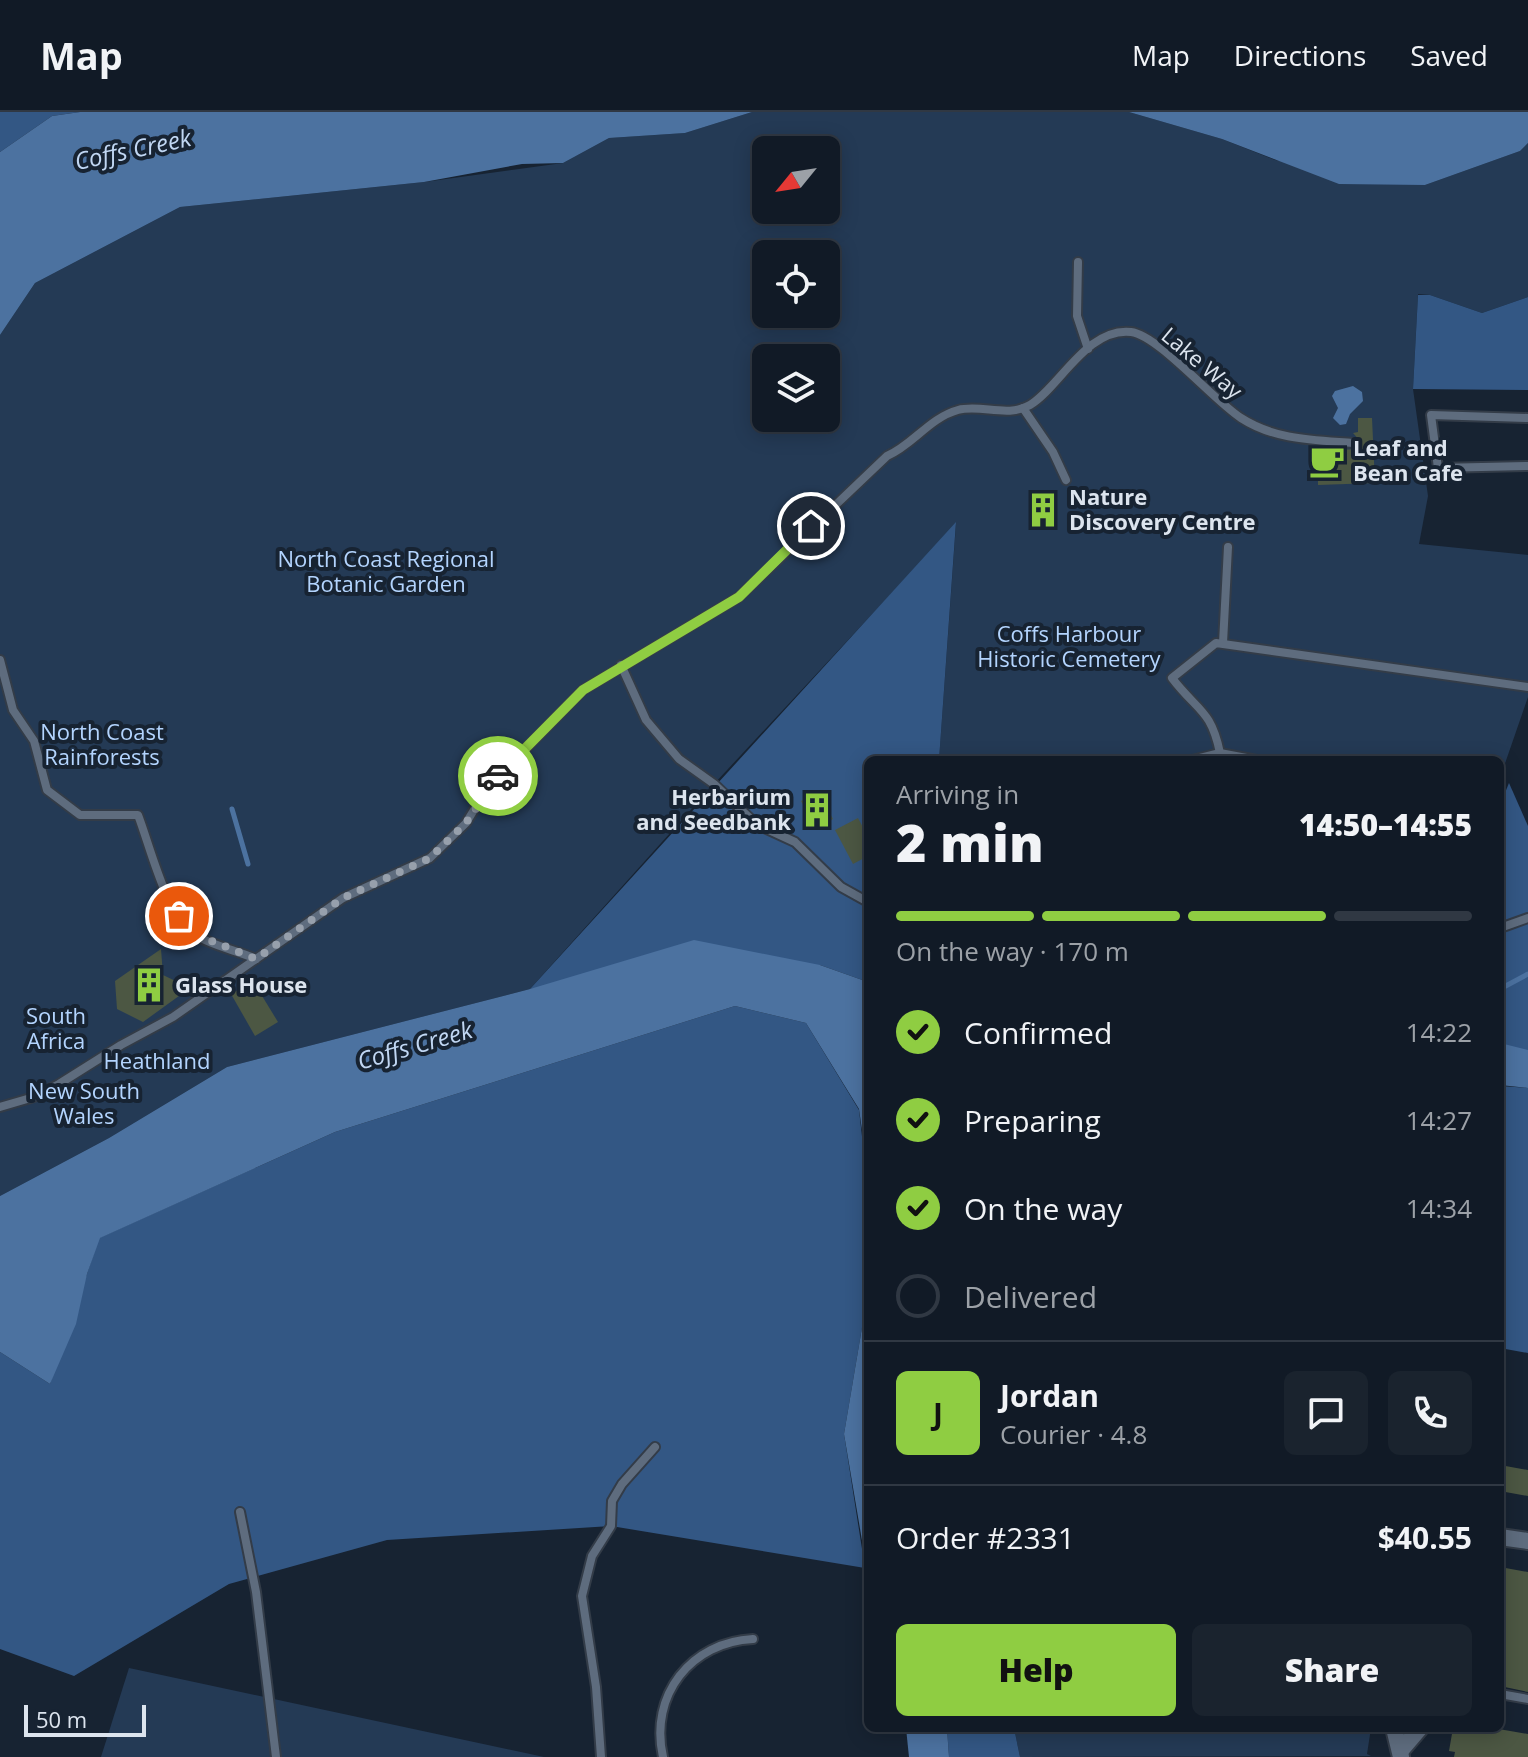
<!DOCTYPE html>
<html lang="en">
<head>
<meta charset="utf-8">
<style>
	body { margin:0; font-family:"Open Sans",sans-serif; background:#1a232e; color:#f1f3f6; height:100vh; display:flex; flex-direction:column; font-size:30px; white-space:nowrap }
	* { box-sizing:border-box; margin:0 }
	p { font-size:26px; color:#9ca1a7 }
	.icon { flex:none; width:44px; height:44px; fill:none; stroke:currentColor; stroke-width:2; stroke-linecap:round; stroke-linejoin:round }
	.map { position:relative; flex:1; overflow:hidden }
	.side { position:absolute; left:864px; top:644px; width:640px; height:976px; display:flex; flex-direction:column; background:#111a26; border-radius:12px; box-shadow:0 4px 20px #0003,0 0 0 2px #303843 }
	.side>* { flex:none }
	.needle { width:52px; rotate:240deg }
	.controls { position:absolute; left:752px; top:24px; display:grid; gap:16px }
	.controls a { display:grid; place-items:center; width:88px; height:88px; border-radius:12px; background:#111a26; box-shadow:0 4px 20px #0003,0 0 0 2px #303843; font-size:40px }
	.scale { position:absolute; left:24px; bottom:20px; width:122px; box-sizing:border-box; padding-left:8px; border:4px solid #dce4ee; border-top:0; font-size:22px; line-height:28px; white-space:nowrap; color:#dce4ee; -webkit-text-stroke:6px #172332; paint-order:stroke }
	.pin { position:absolute; display:grid; place-items:center; width:68px; height:68px; color:#fff; margin:-34px; border:4px solid #fff; border-radius:50%; box-shadow:0 2px 8px #0007 }
	.courier { position:absolute; display:grid; place-items:center; width:80px; height:80px; margin:-40px; border:6px solid #8fcd42; border-radius:50%; background:#fff; color:#222; box-shadow:0 2px 10px #0007 }
	.overview em { font-style:normal; font-weight:800 }
	.overview div { display:flex; flex-direction:column-reverse }
	.overview { display:flex; align-items:center; justify-content:space-between; height:136px; padding:0 32px }
	h1 { font-size:52px; font-weight:800; line-height:60px }
	.bar { display:grid; grid-template-columns:repeat(4,1fr); gap:12px 8px; align-content:center; height:96px; padding:0 32px }
	.bar i { height:10px; border-radius:6px; background:#303843 }
	.bar .current { background:#8fcd42 }
	.bar p { grid-column:span 4 }
	.line { display:flex; align-items:center; gap:20px; padding:0 32px; border-top:2px solid #303843 }
	.line div { flex:1 }
	.round { display:grid; place-items:center; flex:none; width:84px; height:84px; border-radius:12px; background:#1a232e }
	ol { padding:0 32px; list-style:none }
	li { display:flex; align-items:center; gap:24px; height:88px }
	li p { margin-inline-start:auto }
	li .icon { padding:8px; border-radius:50%; background:#8fcd42; color:#111; stroke-width:4 }
	li:last-child { color:#9ca1a7 }
	li i { width:44px; height:44px; border:4px solid #303843; border-radius:50% }
	.button { display:flex; gap:16px; margin-top:auto; padding:16px 32px }
	.button a { flex:1; height:92px; border-radius:12px; background:#8fcd42; color:#111; font-size:32px; font-weight:800; line-height:92px; text-align:center }
	.button a+a { background:#1a232e; color:#f1f3f6 }
	header { display:flex; align-items:center; gap:48px; box-sizing:border-box; height:112px; padding:0 40px; background:#111a26; border-bottom:2px solid #303843 }
	header strong { font-size:38px }
	nav { display:flex; gap:44px; margin-inline-start:auto; font-size:28px }
	.map>svg:first-child { display:block }
	.green { fill:#243a55; fill-rule:evenodd }
	.forest { fill:#335784 }
	.water { fill:#4c72a0 }
	.lines { fill:none; stroke-linecap:round; stroke-linejoin:round }
	.stream { stroke:#4c72a0; stroke-width:5 }
	.building { fill:#4c5743 }
	.service-casing { stroke:#333c48; stroke-width:12 }
	.minor-casing { stroke:#333c48; stroke-width:20 }
	.service { stroke:#5e6c7e; stroke-width:8 }
	.minor { stroke:#5e6c7e; stroke-width:16 }
	.done { stroke:#97a0ac; stroke-width:8; stroke-dasharray:0 14.4 }
	.route { stroke:#8fcd42; stroke-width:10 }
	.labels { text-anchor:middle; stroke-width:8; stroke-linejoin:round; paint-order:stroke }
	.street-label { font-size:22px; fill:#dce4ee; stroke:#172332 }
	.poi-label { font-size:22px; font-weight:bold; fill:#dce4ee; stroke:#172332; text-anchor:start }
	.park-label { font-size:22px; fill:#b3d4fe; stroke:#172332 }
	.water-label { font-size:24px; font-style:italic; fill:#c1d7f3; stroke:#172332 }
</style>
</head>
<body>
<header>
<strong>Map</strong>
<nav><a>Map</a><a>Directions</a><a>Saved</a></nav>
</header>
<div class="map">
<svg width="1528" height="1645" viewBox="0 0 1528 1645">
	<rect width="100%" height="100%" fill="#172332"/>
	<!-- green -->
	<g class="green">
		<path d="M752,0H1129L1222,27L1275,48L1425,73L1520,39L1528,31V185L1482,201L1430,183L1418,182L1413,277L1428,384L1419,432L1528,443V585L1500,666V648H939L956,412L714,672L530,877L227,955L109,1026L0,1084V223L35,171L180,95L424,70L563,51L609,26L685,21ZM766,38H826V98H766ZM766,142H826V202H766ZM766,246H826V306H766Z"/>
		<polygon points="129,1556 544,1645 101,1645"/>
		<polygon points="1014,1616 1371,1616 1367,1642 1371,1644 1020,1645"/>
	</g>
	<!-- forest -->
	<g class="forest">
		<polygon points="0,0 80,0 52,4 0,40"/>
		<polygon points="1418,183 1430,183 1482,201 1528,185 1528,278 1413,277"/>
		<polygon points="956,410 939,648 868,648 868,870 820,853 530,877"/>
		<polygon points="1509,671 1528,714 1528,939 1500,932 1500,693"/>
		<polygon points="735,894 806,911 859,998 868,1077 868,1180 844,1322 865,1456 611,1414 387,1428 229,1472 74,1564 0,1537 0,1240 50,1272 99,1126 335,1020"/>
		<polygon points="1500,974 1528,976 1528,1241 1500,1236"/>
		<polygon points="947,1616 1014,1616 1020,1645 949,1645"/>
	</g>
	<!-- water -->
	<g class="water">
		<polygon points="80,0 752,0 685,21 609,26 563,51 522,52 424,70 180,95 35,171 0,223 0,40 52,4"/>
		<polygon points="1129,0 1528,0 1528,31 1520,39 1425,73 1339,72 1222,27"/>
		<polygon points="1353,274 1362,280 1363,289 1350,302 1346,312 1340,313 1333,306 1338,296 1332,284 1335,279"/>
		<polygon points="694,828 820,853 868,870 868,1060 859,997 806,911 735,894 335,1020 100,1126 87,1162 76,1212 50,1272 0,1240 0,1084 109,1026 227,955 530,877"/>
		<polygon points="1500,931 1528,938 1528,976 1500,973"/>
		<polygon points="868,1180 868,1464 844,1322"/>
		<polygon points="906,1616 947,1616 949,1645 909,1645"/>
	</g>
	<g class="lines">
		<!-- stream -->
		<g class="stream">
			<polyline points="232,697 248,752"/>
			<polyline points="1500,877 1528,862"/>
		</g>
	</g>
	<!-- building -->
	<g class="building">
		<polygon points="1358,306 1372,306 1375,371 1318,373 1318,339 1357,337 1360,329 1353,321 1358,320"/>
		<polygon points="1042,385 1055,403 1043,412 1030,394"/>
		<polygon points="819,680 833,707 816,717 801,689"/>
		<polygon points="858,706 868,725 868,744 853,752 835,718"/>
		<polygon points="161,837 163,863 190,876 143,910 117,897 115,869"/>
		<polygon points="253,869 278,910 255,924 231,882"/>
		<polygon points="1500,1353 1528,1358 1528,1384 1500,1379"/>
		<polygon points="1500,1455 1528,1460 1528,1580 1500,1574"/>
		<polygon points="1453,1616 1493,1616 1528,1622 1528,1645 1454,1645 1455,1640 1449,1639"/>
	</g>
	<g class="lines">
		<!-- service casing -->
		<g class="service-casing">
			<g id="service">
				<polyline points="1078,150 1077,204 1088,237"/>
				<polyline points="1023,296 1053,340 1066,368"/>
				<polyline points="1528,306 1431,303 1438,356 1528,354"/>
				<polyline points="1223,531 1228,435"/>
				<path d="M0,548L13,598L34,629L47,678L80,703H138C150,734 166,801 192,821C209,833 236,838 256,847"/>
				<polyline points="621,553 646,608 679,647 714,672 756,712 795,730 841,775 868,790"/>
				<polyline points="1192,648 1220,641"/>
				<path d="M1257,648L1220,641C1211,597 1197,599 1172,566L1216,531L1528,575"/>
				<polyline points="1500,816 1528,806"/>
				<path d="M0,995L34,985L59,972L121,933L173,905L343,786L430,746L466,711L488,675L583,578L739,485L887,344C913,333 929,306 958,298C981,292 1008,306 1030,293C1059,276 1087,215 1131,220C1158,223 1214,289 1241,306C1275,328 1314,328 1353,331"/>
				<polyline points="240,1400 256,1480 276,1645"/>
				<polyline points="1500,1582 1528,1587"/>
				<polyline points="601,1645 596,1575 582,1484 592,1444 611,1414 612,1389 622,1372 655,1335"/>
				<path d="M663,1645C649,1583 691,1530 753,1527"/>
			</g>
		</g>
		<!-- minor casing -->
		<g class="minor-casing">
			<g id="minor">
				<polyline points="1500,1425 1528,1429"/>
				<polyline points="1394,1616 1401,1645"/>
				<polyline points="1402,1637 1420,1616"/>
			</g>
		</g>
		<!-- service -->
		<use href="#service" class="service"/>
		<!-- minor -->
		<use href="#minor" class="minor"/>
	</g>
	<g class="lines">
		<!-- done -->
		<polyline class="done" points="179,804 192,821 256,847 343,786 430,746 466,711 498,664"/>
		<!-- route -->
		<polyline class="route" points="498,664 583,578 739,485 811,414"/>
	</g>
	<!-- icons -->
	<defs>
		<g id="cafe-bare" transform="scale(2.76)"><path d="M-5.5-4.5H6V0H3Q3 3.5 0 3.5H-2.5Q-5.5 3.5-5.5 0ZM3-3.2v2h1.7v-2ZM-6 4.5H4V6H-6Z" fill="#8fcd42" stroke="#172332" stroke-width="2.5" paint-order="stroke"/></g>
		<g id="building-bare" transform="scale(2.76)"><path d="M-4-6H4V6H1V3H-1V6H-4ZM-2.5-4.3h1.7v1.8h-1.7ZM.8-4.3h1.7v1.8H.8ZM-2.5-1h1.7V.8h-1.7ZM.8-1h1.7V.8H.8Z" fill="#8fcd42" stroke="#172332" stroke-width="2.5" paint-order="stroke"/></g>
	</defs>
	<g fill-rule="evenodd">
		<use href="#cafe-bare" x="1327" y="349"/>
		<use href="#building-bare" x="1043" y="398"/>
		<use href="#building-bare" x="817" y="698"/>
		<use href="#building-bare" x="149" y="873"/>
	</g>
	<g class="labels">
		<!-- street labels -->
		<g class="street-label">
			<text transform="translate(1202 251) rotate(40)" y="8">Lake Way</text>
		</g>
		<!-- poi labels -->
		<g class="poi-label">
			<text x="1353" y="344">Leaf and<tspan x="1353" dy="25">Bean Cafe</tspan></text>
			<text x="1069" y="393">Nature<tspan x="1069" dy="25">Discovery Centre</tspan></text>
			<text x="791" y="693" text-anchor="end">Herbarium<tspan x="791" dy="25">and Seedbank</tspan></text>
			<text x="175" y="881">Glass House</text>
		</g>
		<!-- park labels -->
		<g class="park-label">
			<text x="386" y="455">North Coast Regional<tspan x="386" dy="25">Botanic Garden</tspan></text>
			<text x="1069" y="530">Coffs Harbour<tspan x="1069" dy="25">Historic Cemetery</tspan></text>
			<text x="102" y="628">North Coast<tspan x="102" dy="25">Rainforests</tspan></text>
			<text x="56" y="912">South<tspan x="56" dy="25">Africa</tspan></text>
			<text x="157" y="957">Heathland</text>
			<text x="84" y="987">New South<tspan x="84" dy="25">Wales</tspan></text>
		</g>
		<!-- water labels -->
		<g class="water-label">
			<text transform="translate(133 38) rotate(-12)" y="8">Coffs Creek</text>
			<text transform="translate(415 934) rotate(-16)" y="8">Coffs Creek</text>
		</g>
	</g>
</svg>
<div class="controls">
<a><svg class="needle" viewBox="-14 -14 28 28"><path d="M0-13l5 13h-10z" fill="#e53935"/><path d="M0 13l5-13h-10z" fill="#9ca1a7"/></svg></a>
<a><svg class="icon" aria-label="locate" viewBox="0 0 24 24"><circle cx="12" cy="12" r="6"/><path d="M12 2v4M12 18v4M2 12h4M18 12h4"/></svg></a>
<a><svg class="icon" aria-label="layers" viewBox="0 0 24 24"><path d="M12 4l9 5-9 5-9-5zM3 14l9 5 9-5"/></svg></a>
</div>
<div class="scale">50 m</div>
<div class="pin" style="left:179px;top:804px;background:#ea580c"><svg class="icon" aria-label="bag" viewBox="0 0 24 24"><path d="M5 8h14l-1 12H6zM9 8a3 3 0 0 1 6 0"/></svg></div>
<div class="pin" style="left:811px;top:414px;background:#1f2937"><svg class="icon" aria-label="home" viewBox="0 0 24 24"><path d="M3 11l9-7 9 7M6 9v11h12V9"/></svg></div>
<div class="courier" style="left:498px;top:664px"><svg class="icon" aria-label="car" viewBox="0 0 24 24"><path d="M5 17H2v-5l4-1 3-4h7l3 4 3 1v5h-3M9 17h6M6 11h13"/><circle cx="7" cy="17" r="2"/><circle cx="17" cy="17" r="2"/></svg></div>
<section class="side">
<div class="overview"><div><h1>2 min</h1><p>Arriving in</p></div><em>14:50–14:55</em></div>
<div class="bar"><i class="current"></i><i class="current"></i><i class="current"></i><i></i><p>On the way · 170 m</p></div>
<ol>
<li><svg class="icon" aria-label="check" viewBox="0 0 24 24"><path d="M5 12l5 5 9-10"/></svg>Confirmed<p>14:22</p></li>
<li><svg class="icon" aria-label="check" viewBox="0 0 24 24"><path d="M5 12l5 5 9-10"/></svg>Preparing<p>14:27</p></li>
<li><svg class="icon" aria-label="check" viewBox="0 0 24 24"><path d="M5 12l5 5 9-10"/></svg>On the way<p>14:34</p></li>
<li><i></i>Delivered</li>
</ol>
<div class="line" style="height:144px"><b class="round" style="background:#8fcd42;color:#111">J</b><div><b>Jordan</b><p>Courier · 4.8</p></div><a class="round"><svg class="icon" aria-label="chat" viewBox="0 0 24 24"><path d="M4 5h16v11H9l-5 4z"/></svg></a><a class="round"><svg class="icon" aria-label="phone" viewBox="0 0 24 24"><path d="M5 4h4l2 5-3 2q2 4 5 5l2-3 5 2v4C11 20 4 13 5 4z"/></svg></a></div>
<div class="line" style="height:104px"><div>Order #2331</div><b>$40.55</b></div>
<div class="button"><a>Help</a><a>Share</a></div>
</section>
</div>
</body>
</html>
